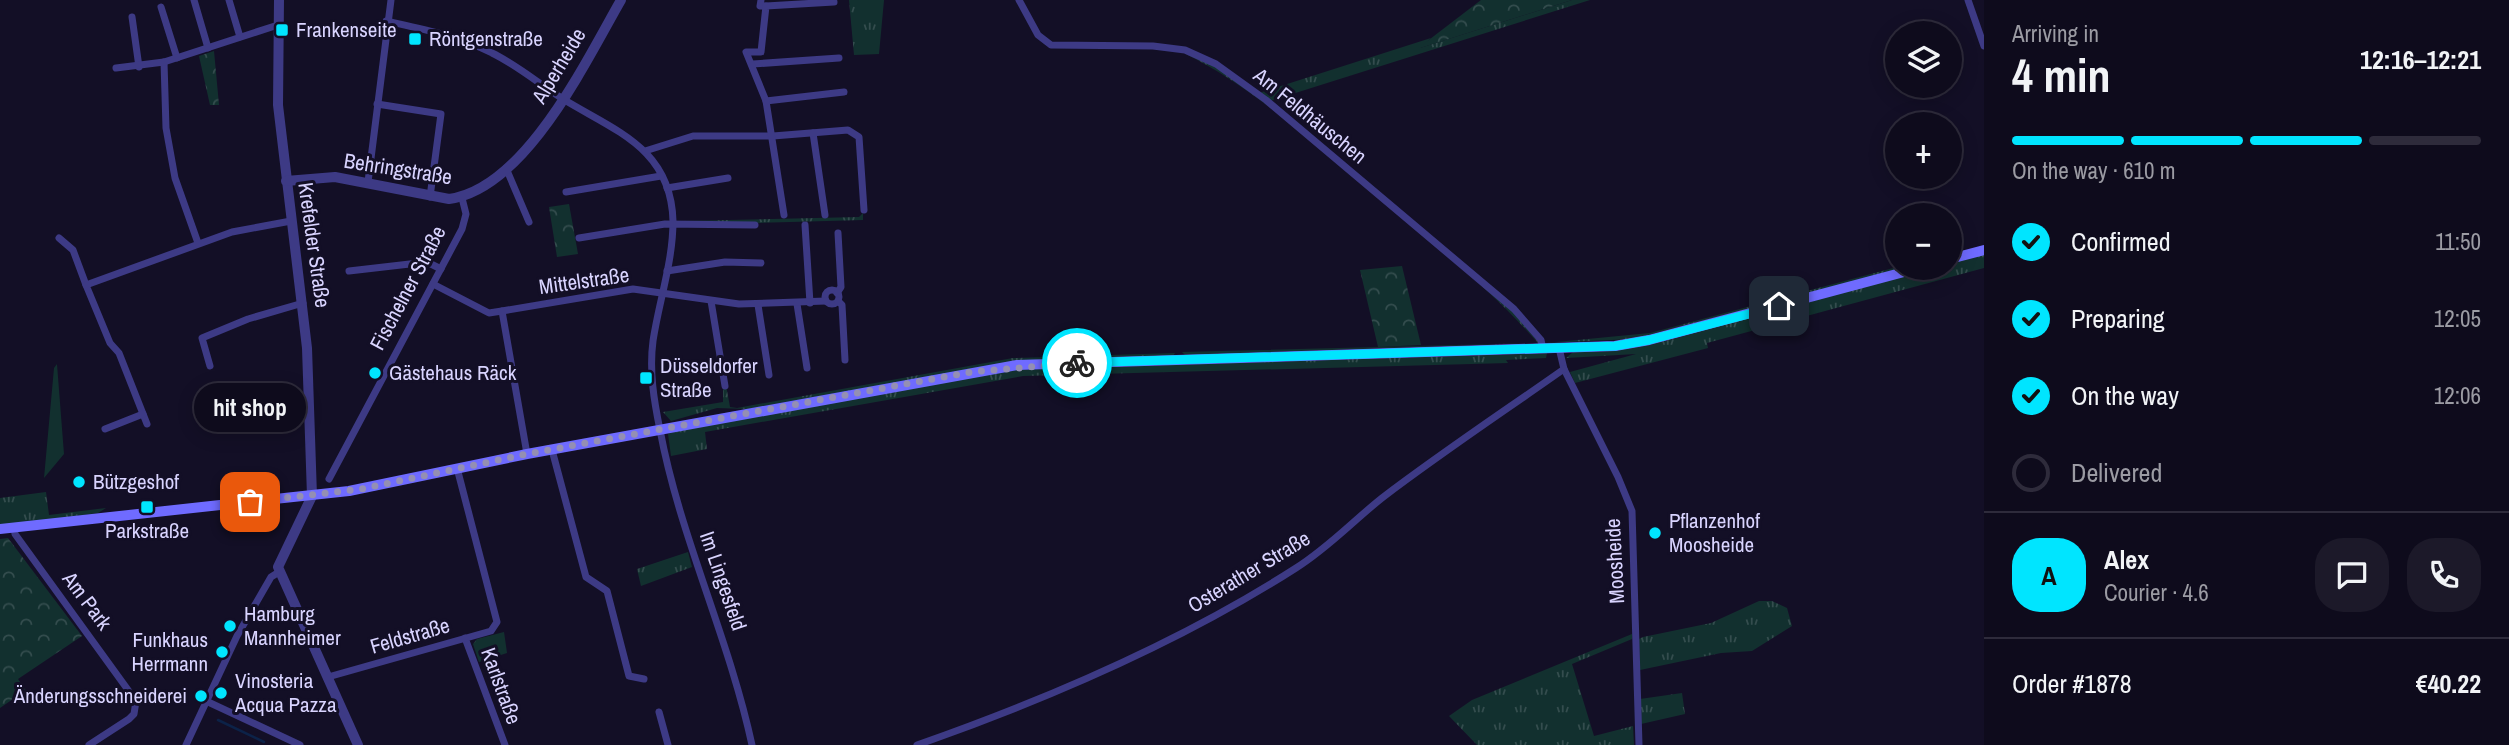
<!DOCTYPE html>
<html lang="en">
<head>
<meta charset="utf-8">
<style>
	body { margin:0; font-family:"Archivo Narrow",sans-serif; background:#1c1929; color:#f1f3f6; height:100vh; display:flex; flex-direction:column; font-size:26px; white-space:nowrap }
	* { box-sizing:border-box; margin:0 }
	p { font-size:23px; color:#9b9ba3 }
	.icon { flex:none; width:38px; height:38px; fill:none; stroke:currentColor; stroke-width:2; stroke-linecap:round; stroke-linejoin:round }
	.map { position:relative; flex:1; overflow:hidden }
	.panel { display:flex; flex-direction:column; background:#0e0b1c; width:525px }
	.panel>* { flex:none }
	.tools { position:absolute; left:1885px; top:21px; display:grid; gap:14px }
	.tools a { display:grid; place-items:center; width:77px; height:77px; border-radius:50%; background:#0e0b1c; box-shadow:0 4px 18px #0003,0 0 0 2px #2e2b3b; font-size:35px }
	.pin { position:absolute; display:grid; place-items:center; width:60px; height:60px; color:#fff; margin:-30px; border-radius:14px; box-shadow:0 4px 10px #0006 }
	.courier { position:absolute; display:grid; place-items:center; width:70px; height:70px; margin:-35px; border:5px solid #00e5ff; border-radius:50%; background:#fff; color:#222; box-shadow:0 2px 9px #0007 }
	.bubble { position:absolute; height:49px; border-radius:24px; background:#0e0b1c; box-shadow:0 4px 18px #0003,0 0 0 2px #2e2b3b; font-size:23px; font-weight:700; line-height:49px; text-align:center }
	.overview em { font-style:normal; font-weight:700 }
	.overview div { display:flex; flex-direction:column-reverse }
	.overview { display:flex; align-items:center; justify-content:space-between; height:119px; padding:0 28px }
	h1 { font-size:46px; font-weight:700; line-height:52px }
	.bar { display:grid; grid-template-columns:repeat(4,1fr); gap:10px 7px; align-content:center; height:84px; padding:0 28px }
	.bar i { height:9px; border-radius:5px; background:#2e2b3b }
	.bar .active { background:#00e5ff }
	.bar p { grid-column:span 4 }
	.line { display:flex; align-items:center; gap:18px; padding:0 28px; border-top:2px solid #2e2b3b }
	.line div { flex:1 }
	.round { display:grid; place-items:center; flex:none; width:74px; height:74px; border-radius:28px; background:#1c1929 }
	ol { padding:0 28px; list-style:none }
	li { display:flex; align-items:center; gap:21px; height:77px }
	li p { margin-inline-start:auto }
	li .icon { padding:7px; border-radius:50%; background:#00e5ff; color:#111; stroke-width:4 }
	li:last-child { color:#9b9ba3 }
	li i { width:38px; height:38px; border:4px solid #2e2b3b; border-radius:50% }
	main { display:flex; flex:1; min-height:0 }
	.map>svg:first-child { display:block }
	.grass { fill:url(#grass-tufts) }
	.forest { fill:url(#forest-crowns) }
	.garden { fill:#12302f }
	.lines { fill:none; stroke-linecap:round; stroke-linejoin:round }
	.stream { stroke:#0c2248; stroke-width:2.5 }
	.minor { stroke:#3d3a85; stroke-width:7 }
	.tertiary { stroke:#3d3a85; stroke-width:10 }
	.secondary { stroke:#6f6bff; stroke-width:10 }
	.done { stroke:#948fb3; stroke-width:7; stroke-dasharray:0 12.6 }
	.route { stroke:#00e5ff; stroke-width:9 }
	.poi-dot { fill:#00e5ff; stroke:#130f26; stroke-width:2.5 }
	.labels { text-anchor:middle; stroke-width:6; stroke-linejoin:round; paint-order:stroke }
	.poi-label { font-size:21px; fill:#d9d4ff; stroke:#130f26; text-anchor:start }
	.street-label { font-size:21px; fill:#d9d4ff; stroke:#130f26 }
</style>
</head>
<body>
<main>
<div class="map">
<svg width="1984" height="745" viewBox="0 0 1984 745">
	<defs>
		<pattern id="grass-tufts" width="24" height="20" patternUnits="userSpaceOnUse" patternTransform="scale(1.75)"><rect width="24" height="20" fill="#12302f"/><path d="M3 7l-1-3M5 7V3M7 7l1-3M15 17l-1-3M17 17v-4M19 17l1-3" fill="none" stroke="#344d4e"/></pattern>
		<pattern id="forest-crowns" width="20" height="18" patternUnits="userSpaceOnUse" patternTransform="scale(1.75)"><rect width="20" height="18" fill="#12302f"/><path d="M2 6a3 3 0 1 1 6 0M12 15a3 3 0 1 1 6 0" fill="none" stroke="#344d4e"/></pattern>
	</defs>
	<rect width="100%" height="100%" fill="#130f26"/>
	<!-- grass -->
	<g class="grass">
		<polygon points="849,0 884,0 879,54 854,55"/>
		<polygon points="1572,0 1590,0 1270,101 1259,93 1431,38 1420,48"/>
		<path d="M1184,53L1215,66L1265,102L1512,311L1539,343L1185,355L1182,352L1538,343C1490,288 1432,243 1376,196C1316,145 1255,88 1184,53Z"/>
		<polygon points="863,213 863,220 757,223 682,221 859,217"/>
		<polygon points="1984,254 1984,268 1707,343 1708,348 1575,383 1570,372 1636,354 1566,358 1573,352 1665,341 1934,268 1950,268 1950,263"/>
		<polygon points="1897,267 1904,268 1633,339 1546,343 1650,333"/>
		<polygon points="1175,353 1173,356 1014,362 747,409 717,408 671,421 663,412 723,402 723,386 726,385 730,407 737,408 1013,358"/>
		<polygon points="1547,353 1546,358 1506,360 1508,363 1023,376 705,432 707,449 671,456 668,434 674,432 1009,370"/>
		<polygon points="46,492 49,515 106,508 98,513 0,526 0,498"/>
		<polygon points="688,552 692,567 641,586 637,569"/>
		<polygon points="1759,601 1772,601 1787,608 1792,626 1752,651 1721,653 1640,670 1639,639 1643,637 1711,623"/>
		<polygon points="504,632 507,653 479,662 473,644 477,639"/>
		<polygon points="1632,634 1632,639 1572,664 1594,736 1633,726 1634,745 1477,745 1449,716 1472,700"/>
		<polygon points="1682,693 1685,714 1641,724 1640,699"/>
	</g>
	<!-- forest -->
	<g class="forest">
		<polygon points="1481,0 1572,0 1417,49"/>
		<polygon points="214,51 219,105 210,105 199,56"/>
		<polygon points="569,204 578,254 557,257 549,207"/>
		<polygon points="1402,266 1421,345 1378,347 1360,270"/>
		<polygon points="8,538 82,636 18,679 26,690 0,708 0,539"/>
	</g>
	<!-- garden -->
	<polygon class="garden" points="57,364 64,454 44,478 54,368"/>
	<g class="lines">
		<!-- stream -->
		<polyline class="stream" points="218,720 264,742"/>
		<!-- minor -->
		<g class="minor">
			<polyline points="194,0 208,48"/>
			<polyline points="229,0 240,37"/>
			<polyline points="761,0 760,6 766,6"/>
			<polyline points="1019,0 1038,35 1051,45 1153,46 1185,50 1216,64 1266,100 1514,309 1541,340 1543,349"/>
			<polyline points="1968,0 1984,46"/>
			<polyline points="161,7 177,58"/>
			<polyline points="132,17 139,67"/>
			<path d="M386,21C422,29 459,36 492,53C517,65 539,84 563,99C615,131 671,148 673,221C673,262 659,301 653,341C649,371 654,401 660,430C680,537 729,638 752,745"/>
			<polyline points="164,62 166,128 175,178 198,243"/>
			<polyline points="753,64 839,58"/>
			<polyline points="116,68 164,62 278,25"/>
			<polyline points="766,101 844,92"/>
			<polyline points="377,104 441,114 430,197"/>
			<polyline points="813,133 825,215"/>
			<polyline points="645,151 693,136 773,136 848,130 859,137 864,210"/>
			<polyline points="506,168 529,222"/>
			<polyline points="368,182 391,0"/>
			<polyline points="667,188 728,178"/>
			<polyline points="566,192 661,176"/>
			<polyline points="784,215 766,101 746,52 761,52 766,6 834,2"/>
			<polyline points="805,225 810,303"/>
			<polyline points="59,238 73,250 86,285"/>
			<polyline points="579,238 665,224 755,225"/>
			<polyline points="349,271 427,262 441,269"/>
			<polyline points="667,271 725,262 761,263"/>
			<polyline points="433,284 489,313 502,311"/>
			<circle cx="832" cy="297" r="7"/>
			<polyline points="837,293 841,287 838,233"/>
			<polyline points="711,301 725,386"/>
			<polyline points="838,301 842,305 845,360"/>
			<polyline points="797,304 807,368"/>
			<polyline points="758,305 769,375"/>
			<polyline points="1559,348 1564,369 1618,477 1632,511 1639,745"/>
			<polyline points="210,366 202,338 248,319 303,303"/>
			<polyline points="147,424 119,353 110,343 86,285 232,232 291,221"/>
			<polyline points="105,429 143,414"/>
			<polyline points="552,450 586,577 607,591 629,676 644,679"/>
			<polyline points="527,454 502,311 633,289 739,304 826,301"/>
			<polyline points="329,479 462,229 466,214 462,198"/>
			<polyline points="14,528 15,534 136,701 134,714 129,719 89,745"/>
			<polyline points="465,638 505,745"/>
			<polyline points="328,677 491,631 497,622 457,468"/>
			<polyline points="206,701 300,745"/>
			<polyline points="659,712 668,745"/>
			<polyline points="186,745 237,636 271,577 279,572"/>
			<path d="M917,745C1048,699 1179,643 1296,568C1328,548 1353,521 1382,498C1441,453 1503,412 1564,369"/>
		</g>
		<!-- tertiary -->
		<g class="tertiary">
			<polyline points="279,0 278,105 307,348 312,496 278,567 358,745"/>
			<path d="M286,181L335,177L449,199C525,189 586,61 621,0"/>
		</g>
		<!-- secondary -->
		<g class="secondary">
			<polyline points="1950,259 1984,250"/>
			<polyline points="0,529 349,491 527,454 1017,365 1615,346 1649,340 1919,268"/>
		</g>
	</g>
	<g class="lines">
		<!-- done -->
		<polyline class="done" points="250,502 361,489 527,454 971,372 1077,363"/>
		<!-- route -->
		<polyline class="route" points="1077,363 1615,346 1649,340 1779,306"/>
	</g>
	<!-- markers -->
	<g class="poi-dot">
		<rect x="275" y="23" width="14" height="14" rx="3.5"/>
		<rect x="408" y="32" width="14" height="14" rx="3.5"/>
		<circle cx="375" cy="373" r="7"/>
		<rect x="639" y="371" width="14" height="14" rx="3.5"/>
		<circle cx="79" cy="482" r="7"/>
		<rect x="140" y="500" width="14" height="14" rx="3.5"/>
		<circle cx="1655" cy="533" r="7"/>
		<circle cx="230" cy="626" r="7"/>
		<circle cx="222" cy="652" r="7"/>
		<circle cx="221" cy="693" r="7"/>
		<circle cx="201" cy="696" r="7"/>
	</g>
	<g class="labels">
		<!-- poi labels -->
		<g class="poi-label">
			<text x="296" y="37">Frankenseite</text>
			<text x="429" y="46">Röntgenstraße</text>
			<text x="660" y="373">Düsseldorfer<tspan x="660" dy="24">Straße</tspan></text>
			<text x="389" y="380">Gästehaus Räck</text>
			<text x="93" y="489">Bützgeshof</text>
			<text x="1669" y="528">Pflanzenhof<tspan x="1669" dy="24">Moosheide</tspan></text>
			<text x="147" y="538" text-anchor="middle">Parkstraße</text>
			<text x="244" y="621">Hamburg<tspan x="244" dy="24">Mannheimer</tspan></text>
			<text x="208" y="647" text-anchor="end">Funkhaus<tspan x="208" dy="24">Herrmann</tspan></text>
			<text x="235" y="688">Vinosteria<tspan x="235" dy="24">Acqua Pazza</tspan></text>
			<text x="187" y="703" text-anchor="end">Änderungsschneiderei</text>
		</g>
		<!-- street labels -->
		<g class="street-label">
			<text transform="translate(559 66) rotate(-59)" y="7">Alperheide</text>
			<text transform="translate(1310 116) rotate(39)" y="7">Am Feldhäuschen</text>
			<text transform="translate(398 169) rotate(9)" y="7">Behringstraße</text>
			<text transform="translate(314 245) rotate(82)" y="7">Krefelder Straße</text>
			<text transform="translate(584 281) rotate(-8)" y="7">Mittelstraße</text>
			<text transform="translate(408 288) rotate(-62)" y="7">Fischelner Straße</text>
			<text transform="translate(1615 561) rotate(-93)" y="7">Moosheide</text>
			<text transform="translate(1249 572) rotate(-31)" y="7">Osterather Straße</text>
			<text transform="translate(723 581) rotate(71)" y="7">Im Lingesfeld</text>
			<text transform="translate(87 601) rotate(53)" y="7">Am Park</text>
			<text transform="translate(410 636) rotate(-16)" y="7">Feldstraße</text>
			<text transform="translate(501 686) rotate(70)" y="7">Karlstraße</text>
		</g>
	</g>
</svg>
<div class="tools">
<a><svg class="icon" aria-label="layers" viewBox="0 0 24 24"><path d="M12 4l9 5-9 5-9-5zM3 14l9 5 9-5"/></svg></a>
<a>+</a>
<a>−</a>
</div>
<div class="pin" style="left:250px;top:502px;background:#ea580c"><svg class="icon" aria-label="bag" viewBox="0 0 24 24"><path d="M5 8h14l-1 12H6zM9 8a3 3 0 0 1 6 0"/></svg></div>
<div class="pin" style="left:1779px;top:306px;background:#1f2937"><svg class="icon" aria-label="home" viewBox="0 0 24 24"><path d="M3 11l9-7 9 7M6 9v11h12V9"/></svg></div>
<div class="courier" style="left:1077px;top:363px"><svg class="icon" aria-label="bike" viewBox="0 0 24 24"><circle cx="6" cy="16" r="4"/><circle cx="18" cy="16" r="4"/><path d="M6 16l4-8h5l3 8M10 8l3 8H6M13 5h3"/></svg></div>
<div class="bubble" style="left:194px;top:383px;width:112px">hit shop</div>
</div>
<section class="panel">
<div class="overview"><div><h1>4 min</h1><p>Arriving in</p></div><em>12:16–12:21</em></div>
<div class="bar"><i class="active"></i><i class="active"></i><i class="active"></i><i></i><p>On the way · 610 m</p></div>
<ol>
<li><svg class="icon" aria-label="check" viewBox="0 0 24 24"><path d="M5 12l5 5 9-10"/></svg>Confirmed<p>11:50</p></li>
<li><svg class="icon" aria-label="check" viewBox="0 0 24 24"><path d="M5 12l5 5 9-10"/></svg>Preparing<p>12:05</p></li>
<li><svg class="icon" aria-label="check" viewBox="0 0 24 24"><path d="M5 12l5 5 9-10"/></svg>On the way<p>12:06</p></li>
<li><i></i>Delivered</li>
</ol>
<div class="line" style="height:126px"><b class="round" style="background:#00e5ff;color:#111">A</b><div><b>Alex</b><p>Courier · 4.6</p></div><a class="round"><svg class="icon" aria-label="chat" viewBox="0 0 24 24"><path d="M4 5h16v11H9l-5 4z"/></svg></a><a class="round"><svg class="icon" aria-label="phone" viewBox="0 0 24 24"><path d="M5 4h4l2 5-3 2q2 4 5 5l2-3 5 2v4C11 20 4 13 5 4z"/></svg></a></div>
<div class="line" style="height:91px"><div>Order #1878</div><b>€40.22</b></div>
</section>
</main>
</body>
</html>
